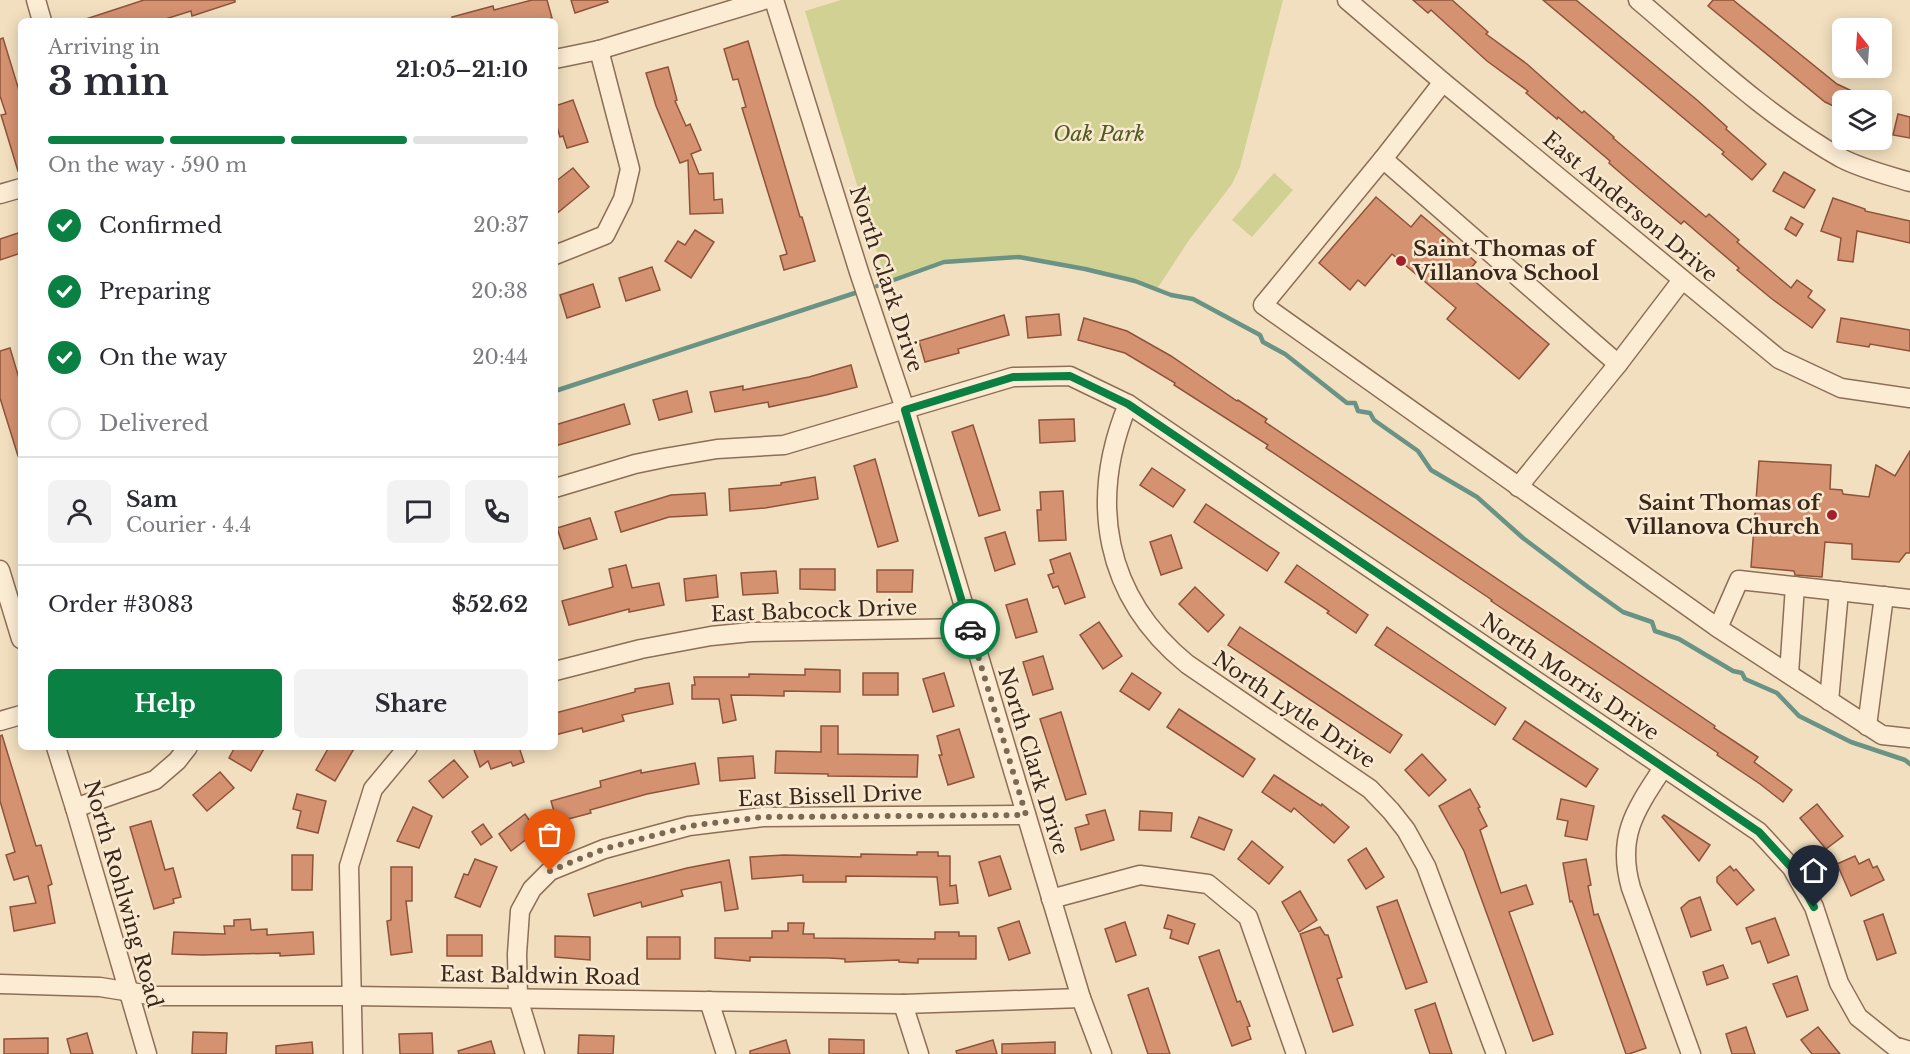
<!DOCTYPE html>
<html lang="en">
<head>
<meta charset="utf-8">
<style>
	body { margin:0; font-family:"Libre Baskerville",serif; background:#f2f2f3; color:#2b2b33; height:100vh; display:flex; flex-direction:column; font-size:22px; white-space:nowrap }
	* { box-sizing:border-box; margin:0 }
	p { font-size:20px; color:#7c7c81 }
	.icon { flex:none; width:33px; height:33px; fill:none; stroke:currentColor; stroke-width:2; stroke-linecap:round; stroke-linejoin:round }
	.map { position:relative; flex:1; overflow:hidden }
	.side { position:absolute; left:18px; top:18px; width:540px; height:732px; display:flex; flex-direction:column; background:#fff; border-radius:9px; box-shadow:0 3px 15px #0003 }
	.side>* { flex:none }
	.needle { width:39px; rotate:343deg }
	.buttons { position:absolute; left:1832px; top:18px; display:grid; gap:12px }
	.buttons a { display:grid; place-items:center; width:60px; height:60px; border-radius:9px; background:#fff; box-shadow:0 3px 15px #0003; font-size:30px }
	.pin { position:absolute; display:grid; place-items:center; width:51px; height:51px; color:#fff; margin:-62px -26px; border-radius:50% 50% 50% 0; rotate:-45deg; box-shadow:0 0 6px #0007 }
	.pin .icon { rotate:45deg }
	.courier { position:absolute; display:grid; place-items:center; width:60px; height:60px; margin:-30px; border:4px solid #0b8043; border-radius:50%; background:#fff; color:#222; box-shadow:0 2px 8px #0007 }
	.headline em { font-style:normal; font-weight:800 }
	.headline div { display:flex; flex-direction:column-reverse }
	.headline { display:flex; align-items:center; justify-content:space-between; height:102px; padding:0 30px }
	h1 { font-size:39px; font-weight:800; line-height:45px }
	.bar { display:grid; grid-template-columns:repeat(4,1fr); gap:9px 6px; align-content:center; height:72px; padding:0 30px }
	.bar i { height:8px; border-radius:4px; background:#e1e1e2 }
	.bar .active { background:#0b8043 }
	.bar p { grid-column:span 4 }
	.line { display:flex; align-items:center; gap:15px; padding:0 30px; border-top:2px solid #e1e1e2 }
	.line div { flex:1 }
	.round { display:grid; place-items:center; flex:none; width:63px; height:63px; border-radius:9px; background:#f2f2f3 }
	ol { padding:0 30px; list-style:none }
	li { display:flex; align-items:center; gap:18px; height:66px }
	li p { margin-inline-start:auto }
	li .icon { padding:6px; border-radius:50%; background:#0b8043; color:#fff; stroke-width:4 }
	li:last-child { color:#7c7c81 }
	li i { width:33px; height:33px; border:3px solid #e1e1e2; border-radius:50% }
	.action { display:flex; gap:12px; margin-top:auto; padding:12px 30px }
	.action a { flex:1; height:69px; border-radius:9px; background:#0b8043; color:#fff; font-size:24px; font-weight:800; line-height:69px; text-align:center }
	.action a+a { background:#f2f2f3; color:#2b2b33 }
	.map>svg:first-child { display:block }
	.green { fill:#d0d192 }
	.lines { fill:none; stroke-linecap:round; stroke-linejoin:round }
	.stream { stroke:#699385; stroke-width:4.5 }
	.building { fill:#d49271; stroke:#8f5339; stroke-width:1.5 }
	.minor-casing { stroke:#8d6e56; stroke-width:21 }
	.minor { stroke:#fcecd4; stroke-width:18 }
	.done { stroke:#7b6855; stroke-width:6; stroke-dasharray:0 10.8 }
	.route { stroke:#0b8043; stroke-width:8 }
	.poi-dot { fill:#a21f2c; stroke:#f9e9d0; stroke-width:2 }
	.labels { text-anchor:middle; stroke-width:5; stroke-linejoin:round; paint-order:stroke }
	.park-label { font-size:21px; font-style:italic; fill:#505a20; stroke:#f9e9d0 }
	.street-label { font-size:21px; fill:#3b281c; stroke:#f9e9d0 }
	.poi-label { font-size:21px; font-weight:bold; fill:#3b281c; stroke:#f9e9d0; text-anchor:start }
</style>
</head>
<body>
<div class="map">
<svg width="1910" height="1054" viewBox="0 0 1910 1054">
	<rect width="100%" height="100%" fill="#f2dfbf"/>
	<!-- green -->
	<g class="green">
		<polygon points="841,0 1283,0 1240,167 1232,184 1189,240 1157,289 1135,281 1085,269 1019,257 944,262 886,282 805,11"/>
		<polygon points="1274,173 1293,190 1252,237 1232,220"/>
	</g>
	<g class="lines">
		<!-- stream -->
		<g class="stream">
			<polyline points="877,286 944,262 1019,257 1085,269 1135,281 1171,295 1193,299 1260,335 1263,342 1285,354 1347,403 1355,403 1358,411 1370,413 1374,420 1418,451 1431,470 1477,497 1523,538 1588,587 1623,612 1652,622 1655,631 1679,639 1733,671 1742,673 1745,679 1777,693 1799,716 1851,742 1905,760 1910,764"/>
			<polyline points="555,391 855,293"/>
		</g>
	</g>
	<!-- building -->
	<g class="building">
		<polygon points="144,0 235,0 235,2 192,16 191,11 159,21 87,21 86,19"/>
		<polygon points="532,0 547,0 552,18 539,21 453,21 452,17 493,6 494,10"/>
		<polygon points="571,0 607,0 608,2 575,13"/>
		<polygon points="1413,0 1452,0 1488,32 1486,34 1527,64 1582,113 1584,111 1614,137 1613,138 1706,217 1709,214 1739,240 1737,242 1791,288 1797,280 1812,291 1808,297 1825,310 1812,328 1772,299 1737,270 1739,268 1684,221 1681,224 1639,189 1609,163 1610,161 1558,117 1557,119 1526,93 1528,91 1487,61 1431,10 1428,13"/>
		<polygon points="1543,0 1576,0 1697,100 1727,127 1726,129 1766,164 1752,180 1722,154 1724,152"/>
		<polygon points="1713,0 1733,0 1837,84 1871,100 1842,100 1842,110 1825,102 1708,6"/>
		<polygon points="3,38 21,97 21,170 18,171 1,115 6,114 0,96 0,39"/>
		<polygon points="748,41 800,217 802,217 815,261 784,270 780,256 787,254 742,108 746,107 738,79 733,80 724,49"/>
		<polygon points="668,67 677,100 675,101 686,126 690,124 701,150 691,154 699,174 713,173 714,200 722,199 723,213 690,214 688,160 680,163 656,106 646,73"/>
		<polygon points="573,100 588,142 567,148 563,136 560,137 555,120 555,106"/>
		<polygon points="1898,114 1910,117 1910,138 1893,135"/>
		<polygon points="573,168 589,187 555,215 555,182"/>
		<polygon points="1784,172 1815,190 1804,208 1773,191"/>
		<polygon points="1376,197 1411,227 1421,215 1476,262 1466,274 1549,344 1519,379 1447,319 1456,308 1392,254 1365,286 1358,280 1350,290 1319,263"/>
		<polygon points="1833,198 1865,209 1865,211 1910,221 1910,243 1857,231 1853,262 1838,260 1841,238 1821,231"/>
		<polygon points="1791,217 1803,224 1796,236 1785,229"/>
		<polygon points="695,230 714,242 691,278 665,261 678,241 685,245"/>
		<polygon points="21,232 21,253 0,260 0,239"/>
		<polygon points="652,267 660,290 626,301 619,278"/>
		<polygon points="593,284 600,307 567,318 560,295"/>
		<polygon points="1059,314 1061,335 1028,338 1026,317"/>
		<polygon points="1004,315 1009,335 958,349 959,353 925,362 919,341"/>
		<polygon points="1084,318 1127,331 1171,356 1237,401 1238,400 1267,419 1265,422 1715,726 1714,728 1758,757 1754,762 1792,790 1783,802 1760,784 1717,755 1718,753 1491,601 1492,600 1266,448 1268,445 1174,385 1175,383 1125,353 1078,340"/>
		<polygon points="1841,318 1910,330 1910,351 1870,344 1869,347 1837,342"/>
		<polygon points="10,348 21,385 21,456 18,456 0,398 0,351"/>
		<polygon points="851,365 857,387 826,395 769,407 768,402 715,412 710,392 743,386 743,390 809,377"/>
		<polygon points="687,391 692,412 659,420 653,400"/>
		<polygon points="624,404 630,424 555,446 555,425"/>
		<polygon points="1074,419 1075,441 1040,443 1039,420"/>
		<polygon points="973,425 1000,510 979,516 952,432"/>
		<polygon points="1910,451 1910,553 1906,553 1899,562 1852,559 1852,544 1825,542 1822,577 1795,575 1794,571 1751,567 1759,461 1831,465 1830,489 1842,490 1843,494 1869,497 1876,465 1895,476"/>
		<polygon points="875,459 898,541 878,547 854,466"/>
		<polygon points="1152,468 1185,490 1173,507 1140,485"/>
		<polygon points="815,477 818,499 765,508 730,511 729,489 781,485 781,483"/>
		<polygon points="1063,491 1066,540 1039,541 1037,510 1041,510 1040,492"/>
		<polygon points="705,493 707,515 669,517 621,532 615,512 671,495"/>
		<polygon points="1206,504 1279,553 1267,571 1194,522"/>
		<polygon points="590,518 597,539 564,549 557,528"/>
		<polygon points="1005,532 1015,564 995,571 985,538"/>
		<polygon points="1171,535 1182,568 1161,575 1150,542"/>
		<polygon points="1070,553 1085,597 1065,604 1058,586 1053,588 1048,575 1054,573 1050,560"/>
		<polygon points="626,565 632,588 659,583 664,605 629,612 629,609 569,625 562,601 613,587 609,569"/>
		<polygon points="1297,565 1368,615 1356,633 1327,613 1329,611 1285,582"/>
		<polygon points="800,569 835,569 835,590 800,589"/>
		<polygon points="877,570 913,570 912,592 877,592"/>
		<polygon points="776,571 778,593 743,595 741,573"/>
		<polygon points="716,575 718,597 686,601 684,579"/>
		<polygon points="1195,587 1224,615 1208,632 1179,604"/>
		<polygon points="1027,599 1037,632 1016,638 1006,605"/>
		<polygon points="1099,622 1122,656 1103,669 1080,635"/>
		<polygon points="1240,627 1402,735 1390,753 1228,645"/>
		<polygon points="1387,627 1506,708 1495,725 1375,645"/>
		<polygon points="1043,656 1053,689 1033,695 1023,662"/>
		<polygon points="805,669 840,670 840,692 784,691 784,696 731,695 736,720 723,723 719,699 692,699 692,685 695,685 694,677 749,677 749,674 805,675"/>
		<rect x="863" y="673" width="35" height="22"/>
		<polygon points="944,673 954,706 933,712 923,679"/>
		<polygon points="1132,673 1161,693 1149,710 1120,691"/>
		<polygon points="669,683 673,704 622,715 624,721 583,732 582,728 555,735 555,713 635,692 635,689"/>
		<polygon points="1179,709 1255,759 1243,777 1167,727"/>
		<polygon points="1061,712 1086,794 1066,800 1040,719"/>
		<polygon points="1525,721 1598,769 1586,787 1513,739"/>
		<polygon points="821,726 838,726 838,754 918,755 917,777 828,776 828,774 775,773 776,751 821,752"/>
		<polygon points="959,729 974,777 948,785 939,755 942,755 937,736"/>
		<polygon points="2,735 36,846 41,845 52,884 48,886 55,923 14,931 10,907 36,903 28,876 14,880 6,855 15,852 0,801 0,736"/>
		<polygon points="235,747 265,747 251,771 229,758"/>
		<polygon points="329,747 355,747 335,781 316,770"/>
		<polygon points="473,747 519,747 524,762 513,766 511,762 491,769 488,761 480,767"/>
		<polygon points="1422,754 1446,780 1429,796 1405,770"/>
		<polygon points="753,756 755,778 720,781 718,758"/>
		<polygon points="454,760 468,777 443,798 429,781"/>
		<polygon points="695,763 699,784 647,794 590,810 591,813 557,822 551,801 601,787 600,781 641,770 641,773"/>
		<polygon points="220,772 234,788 207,811 193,795"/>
		<polygon points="1274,775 1321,806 1322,804 1349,827 1334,843 1294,808 1291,812 1262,792"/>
		<polygon points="1470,789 1480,807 1478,808 1487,826 1480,830 1501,893 1526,885 1533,904 1509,912 1553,1034 1533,1041 1464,851 1439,806"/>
		<polygon points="297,794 326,801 318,833 297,828 301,811 293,809"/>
		<polygon points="1561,799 1594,806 1587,840 1565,836 1568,821 1557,819"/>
		<polygon points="1817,804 1843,836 1826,849 1800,818"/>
		<polygon points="413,807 432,816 419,848 397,841"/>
		<polygon points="1105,810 1114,840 1081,850 1075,828 1089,824 1086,815"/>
		<polygon points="1140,811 1172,813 1171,831 1139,830"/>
		<polygon points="525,814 537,831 511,851 499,834"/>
		<polygon points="1664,815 1710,845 1699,861 1662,817"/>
		<polygon points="1199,817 1232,830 1224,850 1191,837"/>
		<polygon points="151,821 165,870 173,868 181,897 173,899 174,903 154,909 130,827"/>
		<polygon points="483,824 492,837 481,845 472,832"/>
		<polygon points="1252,841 1283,867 1269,884 1238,859"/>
		<polygon points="1366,848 1384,877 1366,889 1348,860"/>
		<polygon points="917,852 938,852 938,856 950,856 950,886 956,885 958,903 940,905 937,877 846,876 846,882 803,882 803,875 752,879 750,857 784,855 861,857 861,854 917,855"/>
		<polygon points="292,855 313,855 312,890 292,890"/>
		<polygon points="1000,856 1011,889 989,896 979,862"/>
		<polygon points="1855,856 1859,864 1869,859 1873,868 1877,866 1884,880 1851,896 1837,864"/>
		<polygon points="475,859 497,867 480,907 455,897 464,874 468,875"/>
		<polygon points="1586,859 1591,885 1588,886 1594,915 1598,914 1646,1048 1629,1054 1626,1054 1572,901 1570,902 1563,863"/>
		<polygon points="729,860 738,909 725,911 721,882 681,890 683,896 642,907 641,902 594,916 588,894 687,868"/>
		<polygon points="1730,866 1734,871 1736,869 1754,890 1737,905 1717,882 1717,877"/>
		<polygon points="391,867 412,867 412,901 406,901 412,952 391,955 387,921 391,920"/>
		<polygon points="1300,891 1317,920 1299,932 1282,902"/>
		<polygon points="1700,897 1711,930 1691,937 1681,908 1689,901"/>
		<polygon points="1397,900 1427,982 1406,989 1377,907"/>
		<polygon points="1883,914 1896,953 1877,960 1864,921"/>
		<polygon points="1168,915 1195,924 1188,944 1170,938 1172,930 1164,928"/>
		<polygon points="1775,918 1789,955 1768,963 1760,941 1752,944 1746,928"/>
		<polygon points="250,919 251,930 267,929 267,935 313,932 314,954 280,956 280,953 203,955 172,954 174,932 225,934 224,926 234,926 234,920"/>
		<polygon points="1019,921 1030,953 1009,960 998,928"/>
		<polygon points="1125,922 1136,955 1116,962 1105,929"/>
		<polygon points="788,923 804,923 803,934 814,934 814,938 935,939 935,932 959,932 959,936 976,936 976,959 918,959 918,963 899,962 899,960 845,962 845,959 829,958 750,957 750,961 715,958 715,938 772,938 772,931 788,931"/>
		<polygon points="1320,927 1325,935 1328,935 1342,977 1337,979 1353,1025 1333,1032 1300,934"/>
		<rect x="447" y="935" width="35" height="21"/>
		<polygon points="555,936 590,937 590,960 555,957"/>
		<rect x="647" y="937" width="33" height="22"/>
		<polygon points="1219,950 1237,1002 1240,1001 1250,1026 1247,1027 1251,1039 1232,1046 1199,957"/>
		<polygon points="1723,965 1728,978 1707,985 1703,972"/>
		<polygon points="1797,976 1808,1010 1787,1017 1773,984"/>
		<polygon points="1148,988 1170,1054 1148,1054 1128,995"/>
		<polygon points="1435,1003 1452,1054 1430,1054 1415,1010"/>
		<polygon points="1746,1027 1755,1054 1732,1054 1726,1034"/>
		<polygon points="1818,1027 1840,1054 1812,1054 1801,1040"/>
		<polygon points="193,1032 227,1033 226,1054 192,1054"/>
		<polygon points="87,1033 93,1054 71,1054 67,1039"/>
		<polygon points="432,1033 433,1054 400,1054 399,1034"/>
		<polygon points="579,1035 614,1036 613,1054 578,1054"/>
		<polygon points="48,1038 48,1054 4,1054 4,1039"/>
		<polygon points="829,1039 864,1040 864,1054 829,1054"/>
		<polygon points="786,1040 790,1054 750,1054 750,1051"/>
		<polygon points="993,1040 997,1054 957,1054 956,1051"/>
		<polygon points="491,1041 495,1054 459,1054 458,1051"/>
		<polygon points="312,1042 313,1054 276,1054 276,1046"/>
		<polygon points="1055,1042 1055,1054 1002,1054 1002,1044"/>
	</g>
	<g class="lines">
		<!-- minor casing -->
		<g class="minor-casing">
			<g id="minor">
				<polyline points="36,0 42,21"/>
				<polyline points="774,0 859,272 905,409 1081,998 1102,1054"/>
				<polyline points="1347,0 1443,82 1779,359 1841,388 1910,398"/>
				<path d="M1638,0C1702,54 1768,117 1841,158C1862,169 1887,175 1910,182"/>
				<polyline points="555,59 599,50 764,0"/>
				<polyline points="1443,82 1383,159 1263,305 1718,628 1882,735 1910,738"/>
				<polyline points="1383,159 1618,364"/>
				<polyline points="0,194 21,188"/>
				<polyline points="555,255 605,235 623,199 630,169 599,50"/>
				<path d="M1128,404C1088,501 1104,596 1187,664L1370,789L1391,811L1406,830L1426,866L1496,1054"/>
				<polyline points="1518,487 1618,364 1682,280"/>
				<polyline points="555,488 635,464 664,458 717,449 784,445 1013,377 1070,376 1128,404 1759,832 1792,868 1814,907 1839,983 1858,1017 1894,1046 1910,1051"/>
				<polyline points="0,570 21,639"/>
				<polyline points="1718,628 1739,580 1910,599"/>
				<polyline points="555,671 641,649 711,636 751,632 970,628"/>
				<polyline points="1789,674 1795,586"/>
				<polyline points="1829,701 1839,591"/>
				<polyline points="0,721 21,715"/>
				<polyline points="1867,726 1884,596"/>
				<polyline points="56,747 75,808 147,1054"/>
				<path d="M1663,768C1636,809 1616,836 1631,888L1691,1054"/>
				<polyline points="75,808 155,780 177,761 188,747"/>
				<polyline points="1051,899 1140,875 1208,884 1248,917 1296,1054"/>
				<polyline points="0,984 100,987 156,996 352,996 903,1004 1081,998"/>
				<polyline points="709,1001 726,1054"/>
				<polyline points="903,1004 919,1054"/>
				<polyline points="353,1054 349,866 373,789 408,747"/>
				<polyline points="535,1054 518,998 517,954 520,911 532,889 550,871 604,849 689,826 763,817 1026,815"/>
			</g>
		</g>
		<!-- minor -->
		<use href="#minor" class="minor"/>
	</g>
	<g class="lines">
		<!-- done -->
		<polyline class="done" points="550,871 604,849 689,826 763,817 1026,815 970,629"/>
		<!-- route -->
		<polyline class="route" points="970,629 905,410 1013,377 1070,376 1128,404 1759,832 1792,868 1814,907"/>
	</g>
	<!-- markers -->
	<g class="poi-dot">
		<circle cx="1401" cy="261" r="6"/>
		<circle cx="1832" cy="515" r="6"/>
	</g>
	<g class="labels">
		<!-- park labels -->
		<g class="park-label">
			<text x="1099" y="141">Oak Park</text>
		</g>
		<!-- street labels -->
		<g class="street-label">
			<text transform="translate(1630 207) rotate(40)" y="7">East Anderson Drive</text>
			<text transform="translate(886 279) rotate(72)" y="7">North Clark Drive</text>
			<text transform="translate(814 611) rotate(-2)" y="7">East Babcock Drive</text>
			<text transform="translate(1570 677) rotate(34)" y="7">North Morris Drive</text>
			<text transform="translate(1294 710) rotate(34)" y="7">North Lytle Drive</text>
			<text transform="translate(1033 761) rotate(73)" y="7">North Clark Drive</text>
			<text transform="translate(830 796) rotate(-2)" y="7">East Bissell Drive</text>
			<text transform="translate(123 894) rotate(74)" y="7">North Rohlwing Road</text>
			<text transform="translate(540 976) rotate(1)" y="7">East Baldwin Road</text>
		</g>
		<!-- poi labels -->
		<g class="poi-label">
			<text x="1413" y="256">Saint Thomas of<tspan x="1413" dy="24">Villanova School</tspan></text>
			<text x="1820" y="510" text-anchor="end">Saint Thomas of<tspan x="1820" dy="24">Villanova Church</tspan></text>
		</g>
	</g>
</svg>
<div class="buttons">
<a><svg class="needle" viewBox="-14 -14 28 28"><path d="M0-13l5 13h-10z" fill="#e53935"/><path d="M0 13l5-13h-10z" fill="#7c7c81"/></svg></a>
<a><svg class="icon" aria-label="layers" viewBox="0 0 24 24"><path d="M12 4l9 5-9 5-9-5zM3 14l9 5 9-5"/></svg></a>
</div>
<div class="pin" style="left:550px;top:871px;background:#ea580c"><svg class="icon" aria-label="bag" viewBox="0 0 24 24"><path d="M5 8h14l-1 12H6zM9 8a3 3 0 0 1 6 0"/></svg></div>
<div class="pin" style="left:1814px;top:907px;background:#1f2937"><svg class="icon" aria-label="home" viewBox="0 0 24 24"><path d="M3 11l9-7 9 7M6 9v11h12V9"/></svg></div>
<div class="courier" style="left:970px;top:629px"><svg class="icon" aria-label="car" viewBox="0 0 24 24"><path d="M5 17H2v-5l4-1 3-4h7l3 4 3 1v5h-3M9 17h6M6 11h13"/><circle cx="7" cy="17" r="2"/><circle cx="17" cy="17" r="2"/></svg></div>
<section class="side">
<div class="headline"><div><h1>3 min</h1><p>Arriving in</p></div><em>21:05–21:10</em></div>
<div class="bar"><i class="active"></i><i class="active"></i><i class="active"></i><i></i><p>On the way · 590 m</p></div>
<ol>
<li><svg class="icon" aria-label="check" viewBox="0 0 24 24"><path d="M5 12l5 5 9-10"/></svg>Confirmed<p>20:37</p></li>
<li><svg class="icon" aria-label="check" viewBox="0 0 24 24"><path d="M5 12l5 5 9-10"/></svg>Preparing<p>20:38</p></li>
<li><svg class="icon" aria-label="check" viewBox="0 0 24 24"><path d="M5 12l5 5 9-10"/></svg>On the way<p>20:44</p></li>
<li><i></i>Delivered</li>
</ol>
<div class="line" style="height:108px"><a class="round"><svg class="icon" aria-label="person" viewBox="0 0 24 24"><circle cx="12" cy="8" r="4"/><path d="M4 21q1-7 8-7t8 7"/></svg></a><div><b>Sam</b><p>Courier · 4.4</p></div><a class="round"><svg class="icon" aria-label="chat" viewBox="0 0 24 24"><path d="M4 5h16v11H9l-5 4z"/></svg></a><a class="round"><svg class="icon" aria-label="phone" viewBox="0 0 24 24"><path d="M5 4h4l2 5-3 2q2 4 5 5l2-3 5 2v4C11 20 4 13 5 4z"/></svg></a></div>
<div class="line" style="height:78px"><div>Order #3083</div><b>$52.62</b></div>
<div class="action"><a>Help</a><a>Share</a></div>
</section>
</div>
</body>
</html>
